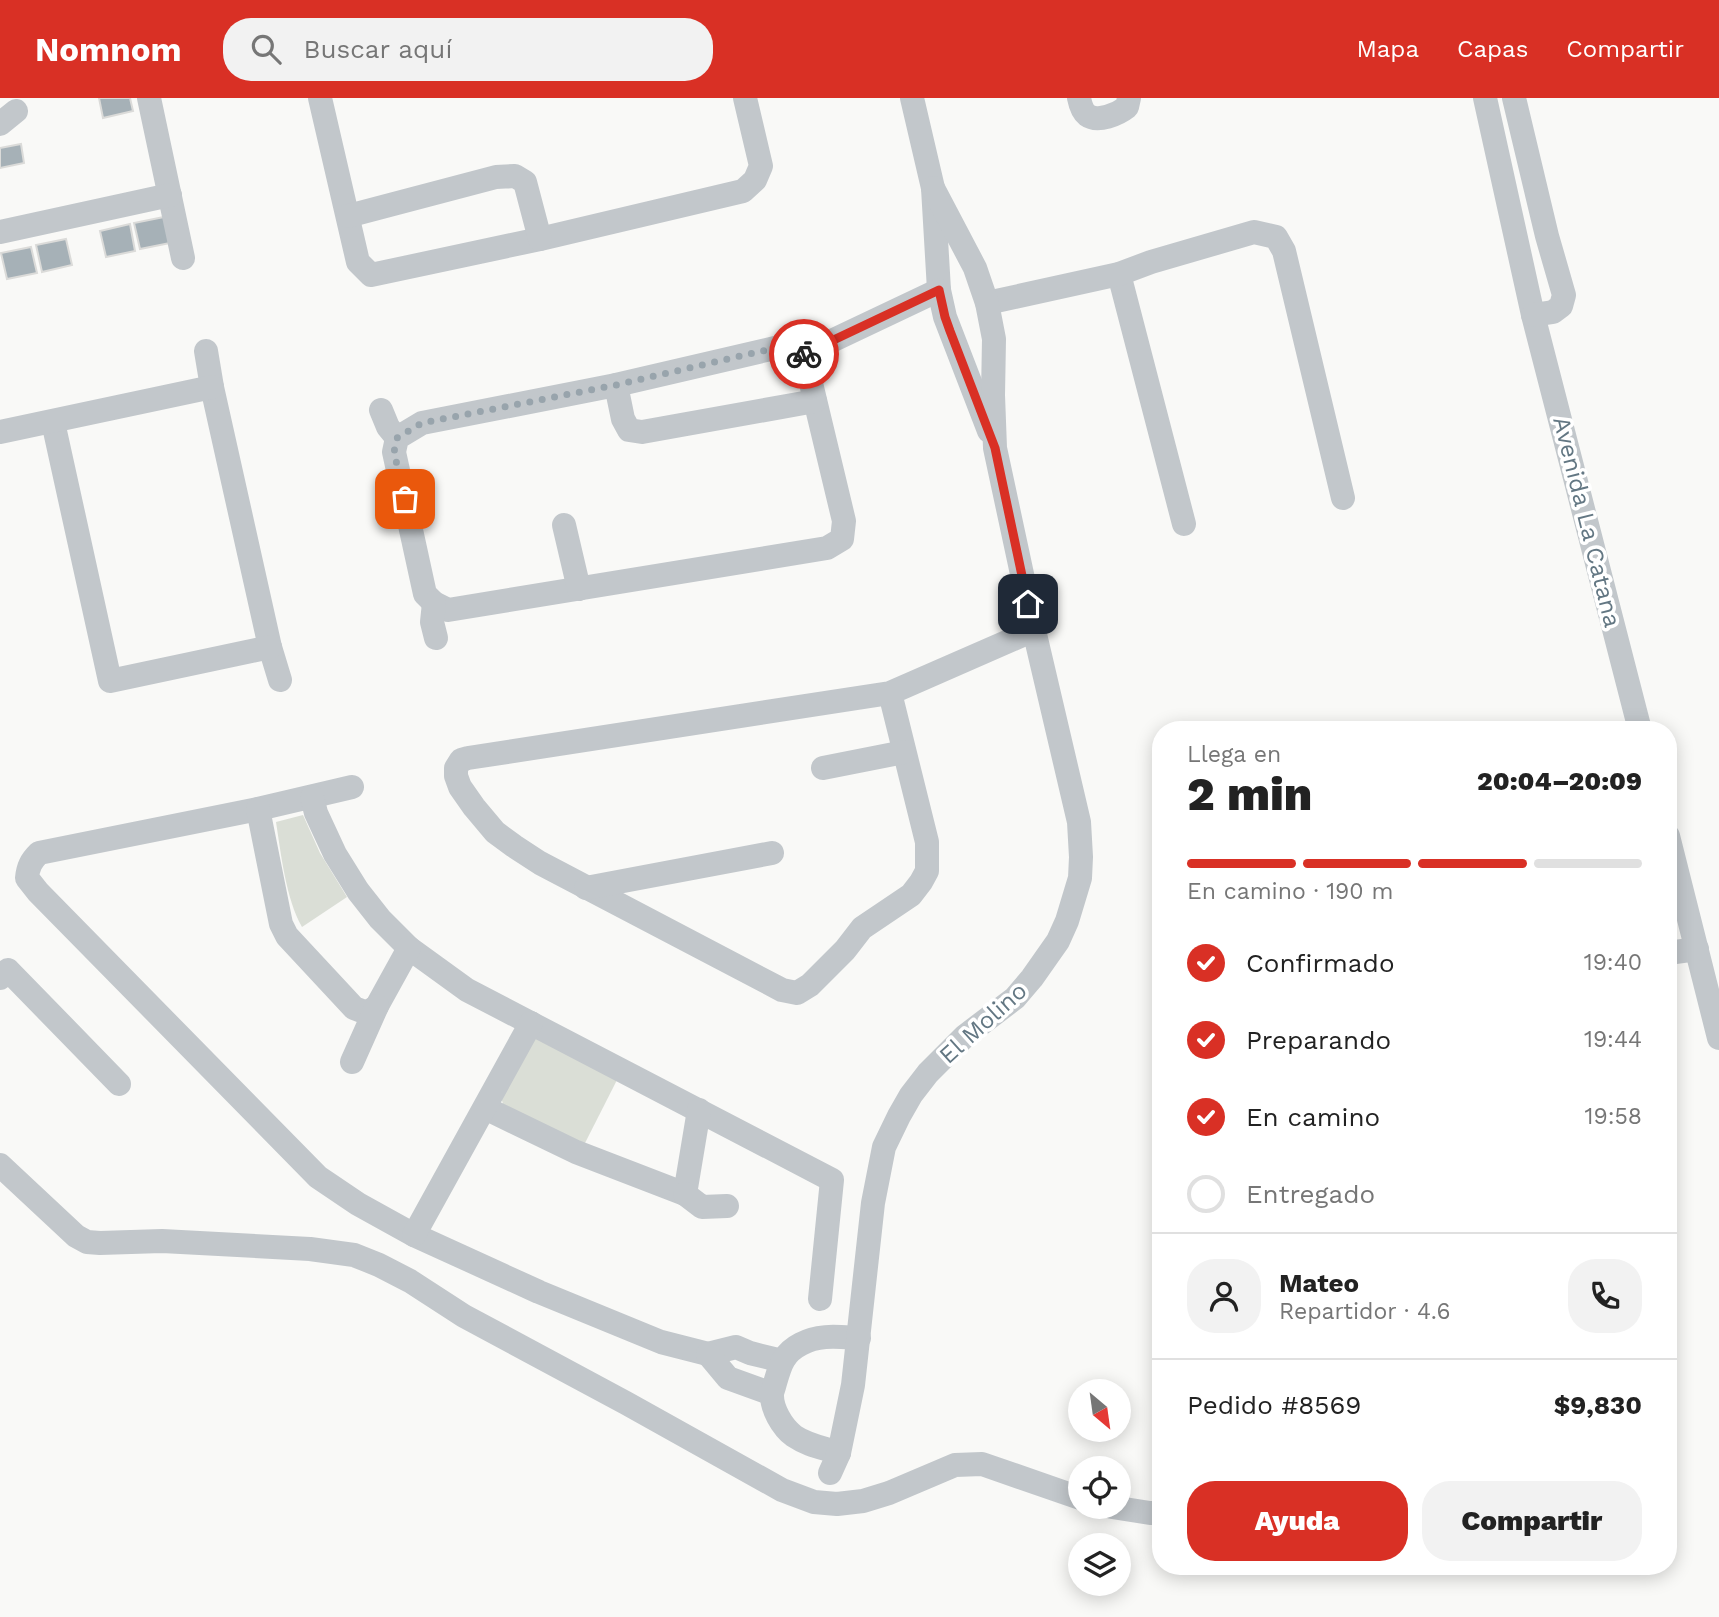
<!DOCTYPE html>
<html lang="es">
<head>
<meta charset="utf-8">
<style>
	body { margin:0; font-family:"Work Sans",sans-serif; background:#f2f2f2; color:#222; height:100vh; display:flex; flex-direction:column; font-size:26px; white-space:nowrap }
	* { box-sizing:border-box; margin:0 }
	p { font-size:23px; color:#767676 }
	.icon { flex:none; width:38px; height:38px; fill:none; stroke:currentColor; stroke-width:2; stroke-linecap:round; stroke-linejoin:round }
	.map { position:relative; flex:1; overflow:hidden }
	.side { position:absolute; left:1152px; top:623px; width:525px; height:854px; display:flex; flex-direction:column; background:#fff; border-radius:28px; box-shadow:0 4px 18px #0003 }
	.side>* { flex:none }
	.needle { width:46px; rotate:151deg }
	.fabs { position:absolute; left:1068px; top:1281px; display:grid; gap:14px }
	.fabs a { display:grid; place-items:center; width:63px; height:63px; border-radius:50%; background:#fff; box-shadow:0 4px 18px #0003; font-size:35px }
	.pin { position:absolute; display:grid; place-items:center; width:60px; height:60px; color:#fff; margin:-30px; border-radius:14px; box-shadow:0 4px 10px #0006 }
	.courier { position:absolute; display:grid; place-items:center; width:70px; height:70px; margin:-35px; border:5px solid #d93025; border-radius:50%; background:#fff; color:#222; box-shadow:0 2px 9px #0007 }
	.summary em { font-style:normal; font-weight:800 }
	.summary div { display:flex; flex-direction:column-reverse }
	.summary { display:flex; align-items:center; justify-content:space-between; height:119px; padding:0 35px }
	h1 { font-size:46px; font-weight:800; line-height:52px }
	.bar { display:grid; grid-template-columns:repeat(4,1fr); gap:10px 7px; align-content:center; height:84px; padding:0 35px }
	.bar i { height:9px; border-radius:5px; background:#e0e0e0 }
	.bar .on { background:#d93025 }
	.bar p { grid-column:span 4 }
	.line { display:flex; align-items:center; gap:18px; padding:0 35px; border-top:2px solid #e0e0e0 }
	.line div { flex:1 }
	.round { display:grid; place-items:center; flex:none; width:74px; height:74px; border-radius:28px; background:#f2f2f2 }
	ol { padding:0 35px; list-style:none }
	li { display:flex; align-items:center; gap:21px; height:77px }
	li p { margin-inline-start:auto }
	li .icon { padding:7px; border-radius:50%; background:#d93025; color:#fff; stroke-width:4 }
	li:last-child { color:#767676 }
	li i { width:38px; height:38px; border:4px solid #e0e0e0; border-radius:50% }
	.button { display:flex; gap:14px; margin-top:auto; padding:14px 35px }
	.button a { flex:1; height:80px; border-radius:28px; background:#d93025; color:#fff; font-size:28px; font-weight:800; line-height:80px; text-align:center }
	.button a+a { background:#f2f2f2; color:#222 }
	header { display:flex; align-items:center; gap:42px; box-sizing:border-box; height:98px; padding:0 35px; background:#d93025; color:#fff }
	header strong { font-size:33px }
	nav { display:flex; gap:38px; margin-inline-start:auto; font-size:24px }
	.search { width:490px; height:63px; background:#f2f2f2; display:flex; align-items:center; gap:18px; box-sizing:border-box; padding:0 24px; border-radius:28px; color:#767676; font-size:26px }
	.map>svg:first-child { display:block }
	.green { fill:#daded6 }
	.building { fill:#a6b1b7; stroke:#dbdbd9; stroke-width:2 }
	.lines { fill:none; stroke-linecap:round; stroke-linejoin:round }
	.minor { stroke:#c2c7cb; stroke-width:24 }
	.done { stroke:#98a4ac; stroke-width:7; stroke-dasharray:0 12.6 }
	.route { stroke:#d93025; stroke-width:9 }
	.labels { text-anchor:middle; stroke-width:7; stroke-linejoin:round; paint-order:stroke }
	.street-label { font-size:24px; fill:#637783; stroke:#fff }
</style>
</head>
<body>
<header>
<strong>Nomnom</strong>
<div class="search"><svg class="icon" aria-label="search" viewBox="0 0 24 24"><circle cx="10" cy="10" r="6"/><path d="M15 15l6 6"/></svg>Buscar aquí</div>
<nav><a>Mapa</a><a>Capas</a><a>Compartir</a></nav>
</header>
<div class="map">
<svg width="1719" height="1519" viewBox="0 0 1719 1519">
	<rect width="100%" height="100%" fill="#f9f9f7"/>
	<!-- green -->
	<g class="green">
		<path d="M303,717L320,755L347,799L302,829C286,801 281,756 276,724Z"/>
		<polygon points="533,936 618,980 584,1047 503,1006 501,999"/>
	</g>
	<!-- building -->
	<g class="building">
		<polygon points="99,0 130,0 133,13 103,20"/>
		<polygon points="21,46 24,65 0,70 0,50"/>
		<polygon points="164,119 170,145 140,151 134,125"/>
		<polygon points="130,126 135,153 106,159 100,133"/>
		<polygon points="66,141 72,167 42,174 36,147"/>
		<polygon points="31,149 37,175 7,181 1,155"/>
	</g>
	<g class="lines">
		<!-- minor -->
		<g class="minor">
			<polyline points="149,0 183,160"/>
			<polyline points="320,0 358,164 371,177 540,141 743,93 755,82 761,68 745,0"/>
			<polyline points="912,0 933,90 939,192 945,219 989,333"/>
			<path d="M1079,0C1080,5 1082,13 1087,17C1098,25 1118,16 1127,9L1129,0"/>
			<polyline points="1485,0 1533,217 1640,632"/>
			<polyline points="1514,0 1547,138 1564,197 1561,208 1553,214 1533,217"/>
			<polyline points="0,26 16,13"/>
			<polyline points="348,118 496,79 515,78 525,84 540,141"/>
			<polyline points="0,134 170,97"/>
			<polyline points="1119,176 1184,426"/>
			<polyline points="987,205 1119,176 1151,164 1254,134 1276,139 1284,153 1343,400"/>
			<polygon points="794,249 804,256 844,423 842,441 827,450 448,512 434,505 425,496 394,354 397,340 422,325 616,287 775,250"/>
			<polyline points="206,253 212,289 270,549 280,582"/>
			<polyline points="804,256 939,192"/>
			<polyline points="616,287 623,321 629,332 642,334 815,303"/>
			<polyline points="381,312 388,329 397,340"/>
			<polyline points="53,324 110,583 270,549"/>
			<polyline points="0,334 212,289"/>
			<polyline points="564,427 579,491"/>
			<polyline points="434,505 432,524 436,540"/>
			<polyline points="890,595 927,744 927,773 921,784 911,797 862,830 845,852 810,887 797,895 782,892 540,765 514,748 495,734 474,709 460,689 456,678 456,670 461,662 468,660 890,595 1034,532"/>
			<polyline points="823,670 904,654"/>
			<path d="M352,689L258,711L39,755C31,763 28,769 27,780L38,794L318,1079L358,1106L414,1137L539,1194L661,1244L708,1256L736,1249L750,1255L782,1263"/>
			<polyline points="312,699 316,715 335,756 358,793 380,821 409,850 467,892 832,1082 820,1201"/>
			<polyline points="258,711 281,826 287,838 354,910 367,915 377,908 409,850"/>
			<polyline points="1668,738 1719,940"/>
			<polyline points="586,790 772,755"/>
			<polyline points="1668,855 1697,851"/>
			<polyline points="0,880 8,872 119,986"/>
			<polyline points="352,964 377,908"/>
			<polyline points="485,1010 576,1054 685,1096 699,1012"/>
			<polyline points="0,1067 76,1138 87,1144 100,1145 162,1143 310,1151 354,1157 379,1167 410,1183 464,1218 626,1305 782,1392 814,1404 837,1406 863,1403 889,1395 955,1367 982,1366 1080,1400"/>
			<polyline points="685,1096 702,1109 727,1108"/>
			<polyline points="414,1137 531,925"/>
			<polyline points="708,1256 728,1280 772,1296"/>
			<path d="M839,1355C824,1350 807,1347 794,1338C782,1329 771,1310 772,1295C773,1292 774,1289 775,1285C780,1268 783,1255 801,1246C819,1236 839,1239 859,1240"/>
			<polyline points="830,1375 839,1355 853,1287 873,1105 884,1049 899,1018 911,997 928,975 965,938 1015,900 1032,880 1058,843 1067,823 1080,780 1081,759 1079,724 1034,532 995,350 993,297 994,241 987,205 975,170 933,90"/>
			<polyline points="1112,1409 1150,1415 1160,1415"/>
		</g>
	</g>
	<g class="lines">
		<!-- done -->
		<polyline class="done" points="405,401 394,354 397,340 422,325 616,287 775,250 794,249 804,256"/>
		<!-- route -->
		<polyline class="route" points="804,256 939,192 945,219 950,233 995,350 1028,506"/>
	</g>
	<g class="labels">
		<!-- street labels -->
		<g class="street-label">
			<text transform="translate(1587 424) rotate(76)" y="8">Avenida La Catana</text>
			<text transform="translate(983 925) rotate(-42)" y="8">El Molino</text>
		</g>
	</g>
</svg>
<div class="fabs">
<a><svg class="needle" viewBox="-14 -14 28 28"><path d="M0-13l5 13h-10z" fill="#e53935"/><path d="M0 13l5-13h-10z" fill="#767676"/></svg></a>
<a><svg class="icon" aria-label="locate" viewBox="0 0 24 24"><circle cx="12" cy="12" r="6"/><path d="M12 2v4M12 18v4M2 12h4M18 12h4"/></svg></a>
<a><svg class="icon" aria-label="layers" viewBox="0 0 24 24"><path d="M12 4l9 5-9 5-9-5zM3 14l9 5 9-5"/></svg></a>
</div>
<div class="pin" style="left:405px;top:401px;background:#ea580c"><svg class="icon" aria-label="bag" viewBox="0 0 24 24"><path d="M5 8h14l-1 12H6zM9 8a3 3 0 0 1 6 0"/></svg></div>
<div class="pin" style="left:1028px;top:506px;background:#1f2937"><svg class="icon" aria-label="home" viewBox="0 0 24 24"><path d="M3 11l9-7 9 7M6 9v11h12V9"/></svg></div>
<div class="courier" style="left:804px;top:256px"><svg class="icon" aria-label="bike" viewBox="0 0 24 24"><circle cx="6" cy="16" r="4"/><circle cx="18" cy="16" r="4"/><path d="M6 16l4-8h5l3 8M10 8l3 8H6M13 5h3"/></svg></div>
<section class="side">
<div class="summary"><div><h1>2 min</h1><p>Llega en</p></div><em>20:04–20:09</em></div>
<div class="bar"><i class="on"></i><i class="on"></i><i class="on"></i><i></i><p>En camino · 190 m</p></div>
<ol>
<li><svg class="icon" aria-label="check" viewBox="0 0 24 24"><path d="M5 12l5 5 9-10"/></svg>Confirmado<p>19:40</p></li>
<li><svg class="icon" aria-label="check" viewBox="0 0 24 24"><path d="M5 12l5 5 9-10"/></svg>Preparando<p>19:44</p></li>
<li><svg class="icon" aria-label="check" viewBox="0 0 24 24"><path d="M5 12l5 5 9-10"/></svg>En camino<p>19:58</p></li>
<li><i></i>Entregado</li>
</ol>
<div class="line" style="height:126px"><a class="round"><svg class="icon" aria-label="person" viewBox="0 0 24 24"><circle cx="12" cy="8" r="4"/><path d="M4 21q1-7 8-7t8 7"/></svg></a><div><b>Mateo</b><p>Repartidor · 4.6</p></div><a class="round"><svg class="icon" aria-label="phone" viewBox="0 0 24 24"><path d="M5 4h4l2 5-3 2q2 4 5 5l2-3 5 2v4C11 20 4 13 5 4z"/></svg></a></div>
<div class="line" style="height:91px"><div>Pedido #8569</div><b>$9,830</b></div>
<div class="button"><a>Ayuda</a><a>Compartir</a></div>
</section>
</div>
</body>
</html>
